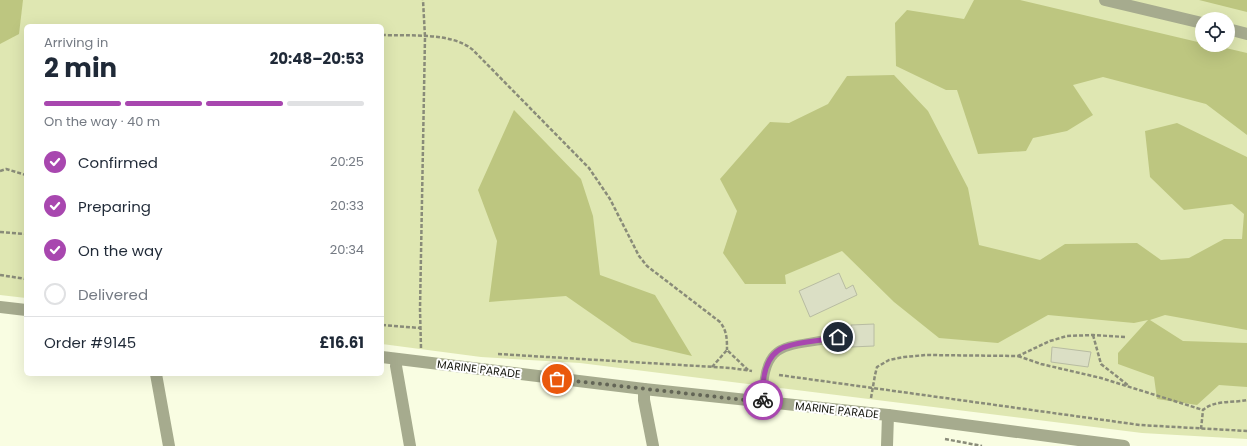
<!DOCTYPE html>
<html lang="en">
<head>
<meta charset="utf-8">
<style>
	body { margin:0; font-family:Poppins,sans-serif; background:#f2f2f3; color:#1f2937; height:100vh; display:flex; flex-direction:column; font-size:15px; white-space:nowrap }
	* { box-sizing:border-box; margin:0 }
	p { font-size:13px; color:#747a83 }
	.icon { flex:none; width:22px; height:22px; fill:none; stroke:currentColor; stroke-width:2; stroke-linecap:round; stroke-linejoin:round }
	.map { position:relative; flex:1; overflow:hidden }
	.panel { position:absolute; left:24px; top:24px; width:360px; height:352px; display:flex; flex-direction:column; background:#fff; border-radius:6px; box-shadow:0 4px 16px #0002 }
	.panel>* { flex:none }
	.controls { position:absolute; left:1195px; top:12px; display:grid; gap:8px }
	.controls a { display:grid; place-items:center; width:40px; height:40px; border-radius:50%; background:#fff; box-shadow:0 4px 16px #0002; font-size:20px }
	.pin { position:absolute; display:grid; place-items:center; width:34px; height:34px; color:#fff; margin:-17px; border:2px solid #fff; border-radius:50%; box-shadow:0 1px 4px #0007 }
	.courier { position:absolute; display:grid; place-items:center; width:40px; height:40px; margin:-20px; border:3px solid #a847af; border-radius:50%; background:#fff; color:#222; box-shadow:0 1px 5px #0007 }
	.overview em { font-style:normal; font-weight:700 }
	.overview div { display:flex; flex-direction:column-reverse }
	.overview { display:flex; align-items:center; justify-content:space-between; height:68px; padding:0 20px }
	h1 { font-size:26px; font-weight:700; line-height:30px }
	.bar { display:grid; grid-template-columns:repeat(4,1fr); gap:6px 4px; align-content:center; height:48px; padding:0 20px }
	.bar i { height:5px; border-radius:3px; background:#e0e1e3 }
	.bar .selected { background:#a847af }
	.bar p { grid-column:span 4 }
	.line { display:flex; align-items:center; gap:10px; padding:0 20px; border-top:1px solid #e0e1e3 }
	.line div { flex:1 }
	ol { padding:0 20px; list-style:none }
	li { display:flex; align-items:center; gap:12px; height:44px }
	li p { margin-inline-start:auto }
	li .icon { padding:4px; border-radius:50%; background:#a847af; color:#fff; stroke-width:4 }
	li:last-child { color:#747a83 }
	li i { width:22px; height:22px; border:2px solid #e0e1e3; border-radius:50% }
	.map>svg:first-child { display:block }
	.green { fill:#dfe7b2; fill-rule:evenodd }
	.forest { fill:#bdc680 }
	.building { fill:#dbdfc5; stroke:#b8bca2 }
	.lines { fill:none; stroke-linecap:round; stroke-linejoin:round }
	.path { stroke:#898b79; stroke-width:2.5; stroke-dasharray:4 2; stroke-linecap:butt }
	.service { stroke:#a6ab8e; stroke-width:9 }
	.minor { stroke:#a6ab8e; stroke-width:12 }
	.tertiary { stroke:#a6ab8e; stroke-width:12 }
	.done { stroke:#636556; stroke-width:4; stroke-dasharray:0 7.2 }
	.route { stroke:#a847af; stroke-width:5 }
	.labels { text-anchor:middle; stroke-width:4; stroke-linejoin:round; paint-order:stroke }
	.street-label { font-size:11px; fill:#12130a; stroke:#fff }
</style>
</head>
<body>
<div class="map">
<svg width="1247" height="446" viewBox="0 0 1247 446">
	<rect width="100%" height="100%" fill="#f9fde2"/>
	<!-- green -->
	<path class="green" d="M0,0H1247V439L1142,433L580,363L481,357L382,344V26H26V298L0,295ZM1202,19H1228V45H1202Z"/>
	<!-- forest -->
	<g class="forest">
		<polygon points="0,0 23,0 19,34 0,44"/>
		<polygon points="974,0 1020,0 1202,43 1202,45 1213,45 1247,53 1247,135 1206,104 1103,77 1073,85 1093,115 1067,131 1033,138 1026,151 978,154 957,90 946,90 896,66 895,23 907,10 964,19"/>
		<polygon points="1199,0 1247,0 1247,12"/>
		<polygon points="894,75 928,111 968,188 979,245 1040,260 1065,244 1137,243 1161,260 1189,258 1224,239 1242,239 1244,214 1232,204 1184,210 1150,177 1145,131 1177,123 1247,157 1247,330 1165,315 1150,320 1183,341 1247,343 1247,387 1219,385 1197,405 1157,399 1154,377 1118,364 1118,353 1148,320 1134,323 1048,315 998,343 939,338 894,302 842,251 785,275 786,284 745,284 723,253 737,211 720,179 770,122 789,123 828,104 847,76"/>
		<polygon points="514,110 581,179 593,216 600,275 655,295 692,356 632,342 566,296 489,302 497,241 478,190"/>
	</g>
	<!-- building -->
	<g class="building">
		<polygon points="839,273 846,289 853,285 857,295 810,317 799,291"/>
		<polygon points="874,324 874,346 851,347 851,325"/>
		<polygon points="1052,347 1091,352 1088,367 1051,362"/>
	</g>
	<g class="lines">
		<!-- path -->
		<g class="path">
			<path d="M382,35C409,36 452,32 473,50L589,168L610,199L639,256L647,266L720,322C727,331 727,339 727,350"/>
			<polyline points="0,171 6,169 26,175"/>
			<polyline points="0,232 26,234"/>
			<polyline points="0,275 26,279"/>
			<polyline points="382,325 420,328"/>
			<polyline points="1093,335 1101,364 1129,386"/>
			<polyline points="421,348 420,309 425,37 423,0"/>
			<polyline points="498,354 731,368 752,371"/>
			<polyline points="1018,356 1041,364 1101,378 1203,410"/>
			<polyline points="712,367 727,350 748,370"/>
			<polyline points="779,375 1140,425 1247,431"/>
			<polyline points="871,398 875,375 877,367 889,360 904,357 926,355 1018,356 1050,341 1067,336 1093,335 1125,337"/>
			<path d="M1201,429L1203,410C1214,400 1233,403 1247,400"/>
			<polyline points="945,439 982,446"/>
		</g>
		<!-- service -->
		<path class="service" d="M763,402C762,336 788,349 838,337"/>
		<!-- minor -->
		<g class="minor">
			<polyline points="397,359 396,366 410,446"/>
			<polyline points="156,374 169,446"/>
			<polyline points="644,389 644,400 653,446"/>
			<polyline points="887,446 888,415"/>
		</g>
		<!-- tertiary -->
		<g class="tertiary">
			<polyline points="1105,0 1202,23"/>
			<polyline points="1228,29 1247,34"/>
			<polyline points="0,307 26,310"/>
			<polyline points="382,357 644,389 888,415 1124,446"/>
		</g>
	</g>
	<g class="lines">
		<!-- done -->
		<polyline class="done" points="557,379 763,402 763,400"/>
		<!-- route -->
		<path class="route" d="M763,400C762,380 764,352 788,346C804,341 822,341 838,337"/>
	</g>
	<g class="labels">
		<!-- street labels -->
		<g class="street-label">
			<text transform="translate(479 369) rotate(7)" y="4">MARINE PARADE</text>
			<text transform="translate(837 410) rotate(6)" y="4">MARINE PARADE</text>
		</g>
	</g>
</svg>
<div class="controls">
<a><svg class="icon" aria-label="locate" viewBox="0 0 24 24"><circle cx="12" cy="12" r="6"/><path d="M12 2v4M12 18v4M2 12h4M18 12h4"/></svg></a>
</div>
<div class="pin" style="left:557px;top:379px;background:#ea580c"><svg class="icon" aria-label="bag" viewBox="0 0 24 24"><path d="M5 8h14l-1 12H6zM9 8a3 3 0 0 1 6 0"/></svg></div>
<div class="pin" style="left:838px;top:337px;background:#1f2937"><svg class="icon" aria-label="home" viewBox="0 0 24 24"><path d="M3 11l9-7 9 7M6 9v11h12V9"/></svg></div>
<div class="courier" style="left:763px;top:400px"><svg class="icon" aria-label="bike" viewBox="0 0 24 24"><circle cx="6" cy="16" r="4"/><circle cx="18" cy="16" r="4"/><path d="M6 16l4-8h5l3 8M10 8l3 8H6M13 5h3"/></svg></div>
<section class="panel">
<div class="overview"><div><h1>2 min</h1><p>Arriving in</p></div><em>20:48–20:53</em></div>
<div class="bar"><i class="selected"></i><i class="selected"></i><i class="selected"></i><i></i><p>On the way · 40 m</p></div>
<ol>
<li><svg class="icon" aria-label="check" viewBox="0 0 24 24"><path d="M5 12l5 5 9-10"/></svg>Confirmed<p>20:25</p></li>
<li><svg class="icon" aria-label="check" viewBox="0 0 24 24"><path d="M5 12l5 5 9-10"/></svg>Preparing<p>20:33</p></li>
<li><svg class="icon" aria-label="check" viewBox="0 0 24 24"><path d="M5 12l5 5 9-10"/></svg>On the way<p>20:34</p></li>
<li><i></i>Delivered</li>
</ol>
<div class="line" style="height:52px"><div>Order #9145</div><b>£16.61</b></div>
</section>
</div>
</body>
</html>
